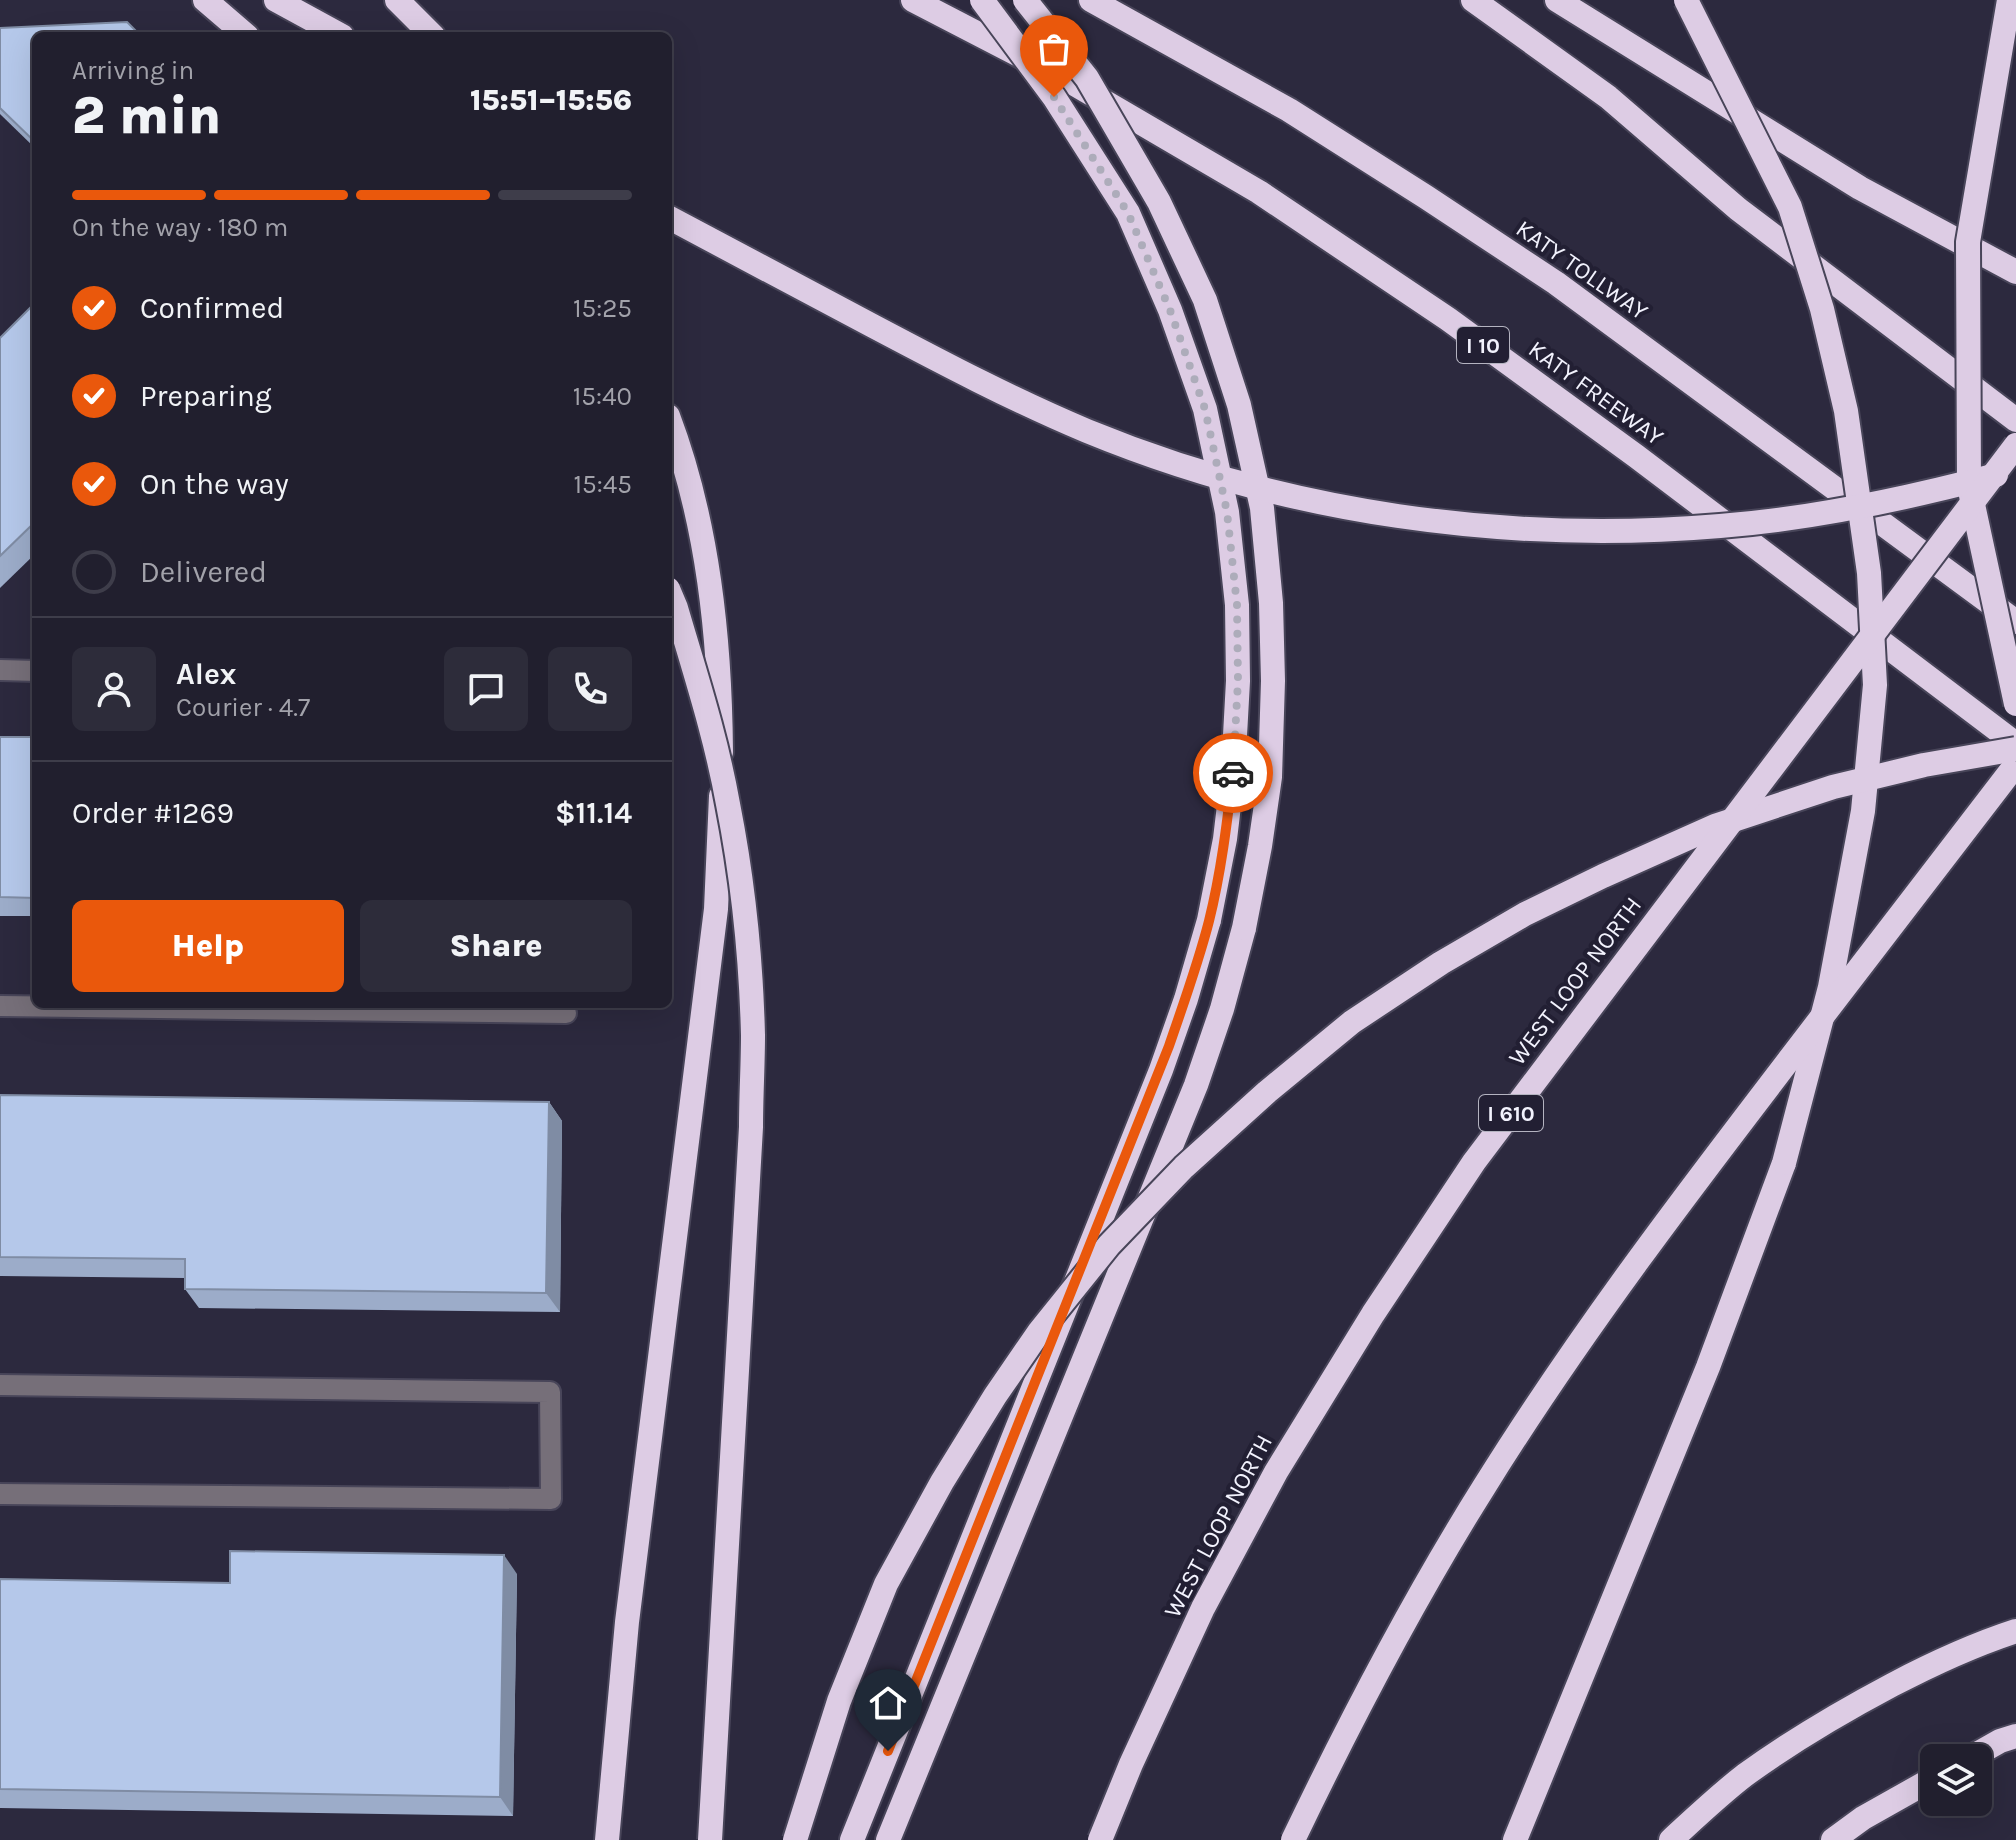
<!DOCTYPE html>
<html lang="en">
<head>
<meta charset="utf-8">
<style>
	body { margin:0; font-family:Karla,sans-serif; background:#2d2c3a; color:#f1f3f6; height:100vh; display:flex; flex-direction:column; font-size:30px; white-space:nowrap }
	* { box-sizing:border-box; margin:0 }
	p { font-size:26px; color:#a2a2aa }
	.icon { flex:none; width:44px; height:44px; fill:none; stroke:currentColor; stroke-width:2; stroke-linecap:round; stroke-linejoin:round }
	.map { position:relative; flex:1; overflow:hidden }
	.panel { position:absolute; left:32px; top:32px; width:640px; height:976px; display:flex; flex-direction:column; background:#211f2e; border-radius:12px; box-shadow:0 8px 32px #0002,0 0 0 2px #3e3d4a }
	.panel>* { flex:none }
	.buttons { position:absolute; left:1920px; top:1744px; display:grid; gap:16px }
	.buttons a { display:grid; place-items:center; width:72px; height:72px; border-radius:12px; background:#211f2e; box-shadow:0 8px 32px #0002,0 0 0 2px #3e3d4a; font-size:40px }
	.pin { position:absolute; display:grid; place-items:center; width:68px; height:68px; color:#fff; margin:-82px -34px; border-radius:50% 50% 50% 0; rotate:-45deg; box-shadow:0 0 8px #0007 }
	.pin .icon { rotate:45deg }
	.courier { position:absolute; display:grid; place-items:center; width:80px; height:80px; margin:-40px; border:6px solid #ea580c; border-radius:50%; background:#fff; color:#222; box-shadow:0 2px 10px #0007 }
	.summary em { font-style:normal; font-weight:800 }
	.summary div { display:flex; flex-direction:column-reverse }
	.summary { display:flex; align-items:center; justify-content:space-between; height:136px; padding:0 40px }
	h1 { font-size:52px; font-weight:800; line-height:60px }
	.bar { display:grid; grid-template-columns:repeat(4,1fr); gap:12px 8px; align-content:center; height:96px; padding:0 40px }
	.bar i { height:10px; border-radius:6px; background:#3e3d4a }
	.bar .on { background:#ea580c }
	.bar p { grid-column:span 4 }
	.line { display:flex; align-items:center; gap:20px; padding:0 40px; border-top:2px solid #3e3d4a }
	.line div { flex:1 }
	.round { display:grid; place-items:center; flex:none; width:84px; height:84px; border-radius:12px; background:#2d2c3a }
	ol { padding:0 40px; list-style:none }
	li { display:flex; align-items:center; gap:24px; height:88px }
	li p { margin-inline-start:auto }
	li .icon { padding:8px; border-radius:50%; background:#ea580c; color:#fff; stroke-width:4 }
	li:last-child { color:#a2a2aa }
	li i { width:44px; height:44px; border:4px solid #3e3d4a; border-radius:50% }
	.cta { display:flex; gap:16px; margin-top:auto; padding:16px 40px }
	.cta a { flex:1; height:92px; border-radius:12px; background:#ea580c; color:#fff; font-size:32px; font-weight:800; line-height:92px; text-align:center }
	.cta a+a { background:#2d2c3a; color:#f1f3f6 }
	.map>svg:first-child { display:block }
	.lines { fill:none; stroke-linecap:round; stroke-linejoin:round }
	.minor-casing { stroke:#484559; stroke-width:24 }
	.highway-casing { stroke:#484559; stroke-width:28 }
	.minor { stroke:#766f79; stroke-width:20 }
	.highway { stroke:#ddcce4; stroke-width:24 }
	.highway-bridge-casing { stroke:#484559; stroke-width:28; stroke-linecap:butt }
	.highway-bridge { stroke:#ddcce4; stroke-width:24 }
	.wall { fill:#9cacc9 }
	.shaded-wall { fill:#7f8ca4 }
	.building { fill:#b5c8ea; stroke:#7f8ca4; stroke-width:2 }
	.done { stroke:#adacba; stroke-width:8; stroke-dasharray:0 14.4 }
	.route { stroke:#ea580c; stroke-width:10 }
	.labels { text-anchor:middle; stroke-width:8; stroke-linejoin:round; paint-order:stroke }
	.shield { fill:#221f33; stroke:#b4b3c0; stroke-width:2 }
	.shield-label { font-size:22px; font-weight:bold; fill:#f2f2fd }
	.street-label { font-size:24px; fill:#f2f2fd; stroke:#221f33 }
</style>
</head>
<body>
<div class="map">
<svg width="2016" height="1840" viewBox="0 0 2016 1840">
	<rect width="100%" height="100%" fill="#2c293e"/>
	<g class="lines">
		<!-- minor casing -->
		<g class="minor-casing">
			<g id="minor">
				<polyline points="0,670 36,671"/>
				<polyline points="0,1006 566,1013"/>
				<polyline points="0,1385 550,1392 551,1499 0,1494"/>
			</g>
		</g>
		<!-- highway casing -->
		<g class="highway-casing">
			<g id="highway">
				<polyline points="205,0 247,36"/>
				<polyline points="276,0 342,36"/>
				<polyline points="397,0 433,36"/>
				<polyline points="913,0 1071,82 1259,192 1448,319 1636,456 2016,744"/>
				<polyline points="1091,0 1289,110 1426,197 1556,283 2016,622"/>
				<polyline points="1473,0 1608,97 1738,209 2016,420"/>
				<polyline points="1557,0 1860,188 2016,272"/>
				<path d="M668,416C708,522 720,638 721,752"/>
				<polyline points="1970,1758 2000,1741 2016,1736"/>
				<polyline points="607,1840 627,1622 716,909 721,796"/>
				<polyline points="852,1840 1161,1070 1186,999 1209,920"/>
				<polyline points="888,1840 1196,1085 1222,1009 1244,928"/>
				<polyline points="1515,1840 1708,1367 1784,1163"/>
				<path d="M1671,1840C1695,1818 1719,1795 1745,1775C1792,1741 1841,1712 1892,1685C1932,1664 1973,1645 2016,1631"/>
				<polyline points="1833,1840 1863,1818 1934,1778"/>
			</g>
		</g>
		<!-- minor -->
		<use href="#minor" class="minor"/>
		<!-- highway -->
		<use href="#highway" class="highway"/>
		<!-- highway-bridge casing -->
		<g class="highway-bridge-casing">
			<g id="highway-bridge">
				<polyline points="982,0 1054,97 1128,213 1170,310 1205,409 1227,512 1237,605 1238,681 1233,772 1225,839 1209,920"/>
				<polyline points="1025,0 1087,78 1159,202 1205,300 1239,405 1262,508 1271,603 1273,681 1270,777 1260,846 1244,928"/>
				<polyline points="1686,0 1790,207 1822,309 1846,411 1869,573 1875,685 1863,811 1830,987 1784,1163"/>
				<polyline points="2009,0 1968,242 1969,486 2016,704"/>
				<path d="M668,217C736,253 804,289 873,326C943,363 1013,400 1087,431C1286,513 1506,544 1720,526C1813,519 1905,499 1996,475"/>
				<path d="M668,589L676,608C695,673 716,737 728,804C743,880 751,957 753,1035C753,1065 751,1096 751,1127L710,1840"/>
				<polyline points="795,1840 839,1701 886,1584 942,1482 995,1396 1039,1332 1109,1245 1184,1167 1267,1092 1352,1022 1441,963 1525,914 1603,876 1715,826 1833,787 1924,765 2016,749"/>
				<polyline points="1100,1840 1131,1764 1203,1608 1276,1472 1373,1314 1474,1162 2016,445"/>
				<path d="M1293,1840C1351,1719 1413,1600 1484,1487C1581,1331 1693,1185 1805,1039C1874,950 1941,861 2010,772"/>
			</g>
		</g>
		<!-- highway-bridge -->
		<use href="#highway-bridge" class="highway-bridge"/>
	</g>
	<!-- wall -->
	<g class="wall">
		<polygon points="0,28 36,36 36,149 0,114"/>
		<polygon points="36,302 36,553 0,588 0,338"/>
		<rect x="0" y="737" width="36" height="179"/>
		<polygon points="0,1095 549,1102 562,1121 560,1312 199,1308 185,1289 185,1278 0,1276"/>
		<polygon points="517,1574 513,1816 0,1808 0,1579 230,1583"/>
	</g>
	<!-- shaded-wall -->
	<g class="shaded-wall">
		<polygon points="549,1102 562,1121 560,1312 546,1293"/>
		<polygon points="504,1555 517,1574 513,1816 500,1797"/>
	</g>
	<!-- building -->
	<g class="building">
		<polygon points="127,22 141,36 36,36 36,143 0,108 0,28"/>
		<polygon points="36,302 36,521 0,556 0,338"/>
		<polygon points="0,737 36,737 36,898 0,897"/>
		<polygon points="0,1095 549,1102 546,1293 185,1289 185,1259 0,1257"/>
		<polygon points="230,1551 504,1555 500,1797 0,1789 0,1579 230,1583"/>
	</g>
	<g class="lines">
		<!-- done -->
		<polyline class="done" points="1054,97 1128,213 1170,310 1205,409 1227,512 1237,605 1238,681 1233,773"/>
		<!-- route -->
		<path class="route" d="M888,1751L1169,1046C1183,1005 1198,964 1209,921C1221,873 1227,823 1233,773"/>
	</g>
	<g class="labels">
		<!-- shield labels -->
		<g class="shield">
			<rect x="1457" y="327" width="52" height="36" rx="6"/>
			<rect x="1479" y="1095" width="64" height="36" rx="6"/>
		</g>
		<g class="shield-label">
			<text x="1483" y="353">I 10</text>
			<text x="1511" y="1121">I 610</text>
		</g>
		<!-- street labels -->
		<g class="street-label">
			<text transform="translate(1582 270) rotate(35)" y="8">KATY TOLLWAY</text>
			<text transform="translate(1596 393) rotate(36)" y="8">KATY FREEWAY</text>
			<text transform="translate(1575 981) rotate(-53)" y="8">WEST LOOP NORTH</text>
			<text transform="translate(1218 1526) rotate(-62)" y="8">WEST LOOP NORTH</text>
		</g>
	</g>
</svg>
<div class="buttons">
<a><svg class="icon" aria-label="layers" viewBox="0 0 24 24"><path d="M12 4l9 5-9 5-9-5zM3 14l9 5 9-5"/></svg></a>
</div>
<div class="pin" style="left:1054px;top:97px;background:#ea580c"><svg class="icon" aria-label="bag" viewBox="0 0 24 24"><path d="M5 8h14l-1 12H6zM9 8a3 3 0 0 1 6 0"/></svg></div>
<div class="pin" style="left:888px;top:1751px;background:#1f2937"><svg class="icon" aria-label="home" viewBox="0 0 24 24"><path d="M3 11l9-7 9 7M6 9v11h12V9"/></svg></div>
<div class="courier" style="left:1233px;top:773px"><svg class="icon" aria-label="car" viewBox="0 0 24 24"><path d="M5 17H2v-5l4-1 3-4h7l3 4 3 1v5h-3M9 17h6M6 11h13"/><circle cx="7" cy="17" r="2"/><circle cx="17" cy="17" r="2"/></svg></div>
<section class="panel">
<div class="summary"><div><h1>2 min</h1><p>Arriving in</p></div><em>15:51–15:56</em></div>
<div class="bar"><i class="on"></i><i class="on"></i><i class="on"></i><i></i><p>On the way · 180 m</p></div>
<ol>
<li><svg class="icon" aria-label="check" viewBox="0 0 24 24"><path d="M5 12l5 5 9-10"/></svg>Confirmed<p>15:25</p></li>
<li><svg class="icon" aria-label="check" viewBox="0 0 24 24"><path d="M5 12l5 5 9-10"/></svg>Preparing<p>15:40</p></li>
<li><svg class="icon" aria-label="check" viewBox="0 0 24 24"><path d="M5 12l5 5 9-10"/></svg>On the way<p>15:45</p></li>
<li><i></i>Delivered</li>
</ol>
<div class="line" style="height:144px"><a class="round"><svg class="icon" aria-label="person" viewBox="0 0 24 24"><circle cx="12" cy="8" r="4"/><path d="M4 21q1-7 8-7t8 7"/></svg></a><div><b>Alex</b><p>Courier · 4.7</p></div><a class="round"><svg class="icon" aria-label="chat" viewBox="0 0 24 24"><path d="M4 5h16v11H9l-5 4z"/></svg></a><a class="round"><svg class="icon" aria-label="phone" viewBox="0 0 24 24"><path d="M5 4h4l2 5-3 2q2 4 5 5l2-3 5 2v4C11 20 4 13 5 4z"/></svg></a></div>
<div class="line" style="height:104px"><div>Order #1269</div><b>$11.14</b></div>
<div class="cta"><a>Help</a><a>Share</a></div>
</section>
</div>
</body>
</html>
